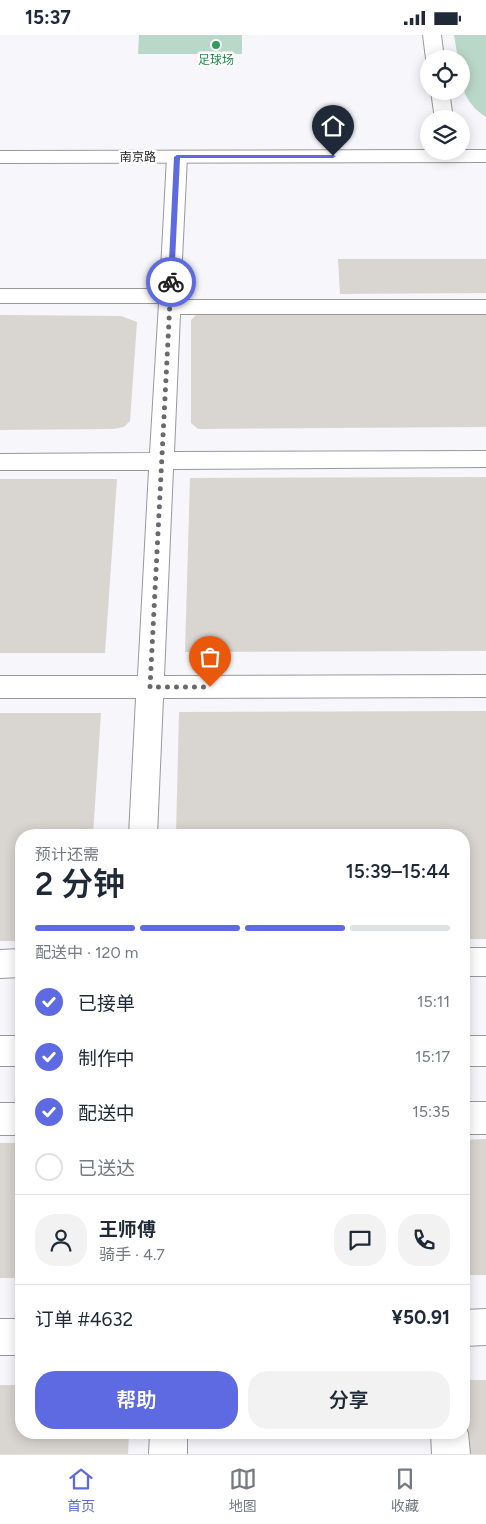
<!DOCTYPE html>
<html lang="zh">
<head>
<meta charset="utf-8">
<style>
	body { margin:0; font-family:Figtree,"Noto Sans SC",sans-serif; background:#f2f2f3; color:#1f2937; height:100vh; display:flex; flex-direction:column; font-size:19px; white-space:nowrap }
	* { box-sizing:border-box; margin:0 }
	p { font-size:16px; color:#747a83 }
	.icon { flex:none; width:28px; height:28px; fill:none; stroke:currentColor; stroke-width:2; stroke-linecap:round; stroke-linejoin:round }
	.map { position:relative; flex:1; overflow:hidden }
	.panel { position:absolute; left:15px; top:794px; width:455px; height:610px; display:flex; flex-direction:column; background:#fff; border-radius:20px; box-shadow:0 2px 12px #0003 }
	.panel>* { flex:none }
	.tools { position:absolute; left:420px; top:15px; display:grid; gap:10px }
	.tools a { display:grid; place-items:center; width:50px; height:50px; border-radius:50%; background:#fff; box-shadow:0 2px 12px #0003; font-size:25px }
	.pin { position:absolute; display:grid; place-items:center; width:42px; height:42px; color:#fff; margin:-51px -21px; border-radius:50% 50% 50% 0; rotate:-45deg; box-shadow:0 0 5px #0007 }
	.pin .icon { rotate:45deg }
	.courier { position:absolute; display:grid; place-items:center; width:50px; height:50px; margin:-25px; border:4px solid #5d6ae2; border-radius:50%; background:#fff; color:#222; box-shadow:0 1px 6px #0007 }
	.head em { font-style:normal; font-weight:600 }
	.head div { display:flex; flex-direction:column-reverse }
	.head { display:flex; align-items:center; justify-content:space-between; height:85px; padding:0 20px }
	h1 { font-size:32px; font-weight:600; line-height:38px }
	.bar { display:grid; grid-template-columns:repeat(4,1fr); gap:8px 5px; align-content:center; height:60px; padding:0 20px }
	.bar i { height:6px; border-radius:4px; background:#e0e1e3 }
	.bar .on { background:#5d6ae2 }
	.bar p { grid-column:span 4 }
	.line { display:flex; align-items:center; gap:12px; padding:0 20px; border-top:1px solid #e0e1e3 }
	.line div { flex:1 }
	.round { display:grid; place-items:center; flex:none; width:52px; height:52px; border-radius:20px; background:#f2f2f3 }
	ol { padding:0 20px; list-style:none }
	li { display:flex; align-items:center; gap:15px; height:55px }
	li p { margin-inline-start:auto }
	li .icon { padding:5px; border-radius:50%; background:#5d6ae2; color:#fff; stroke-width:4 }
	li:last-child { color:#747a83 }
	li i { width:28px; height:28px; border:2px solid #e0e1e3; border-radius:50% }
	.primary-button { display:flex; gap:10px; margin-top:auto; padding:10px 20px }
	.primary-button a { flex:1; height:58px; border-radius:20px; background:#5d6ae2; color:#fff; font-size:20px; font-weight:600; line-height:58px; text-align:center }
	.primary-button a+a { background:#f2f2f3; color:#1f2937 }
	.status { display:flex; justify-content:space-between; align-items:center; height:35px; padding:0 25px; background:#fff; direction:ltr }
	.status svg { height:14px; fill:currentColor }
	.tab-bar { display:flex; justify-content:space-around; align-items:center; height:70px; border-top:1px solid #e0e1e3; background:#fff; font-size:14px; color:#747a83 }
	.tab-bar a { display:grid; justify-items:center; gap:2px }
	.tab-bar .on { color:#5d6ae2 }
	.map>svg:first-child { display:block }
	.green { fill:#bad8c9 }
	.building { fill:#d9d5d1 }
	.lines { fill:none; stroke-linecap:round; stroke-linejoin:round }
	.minor-casing { stroke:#99999d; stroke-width:2 }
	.major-casing { stroke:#99999d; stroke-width:2 }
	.minor { fill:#fff; fill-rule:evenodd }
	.major { fill:#fff; fill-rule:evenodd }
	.route { fill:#5d6ae2 }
	.done { stroke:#6a6a6d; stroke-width:5; stroke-dasharray:0 9 }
	.leisure-dot { fill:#2e9e5b; stroke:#fff; stroke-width:2 }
	.labels { text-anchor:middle; stroke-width:5; stroke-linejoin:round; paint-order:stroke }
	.far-leisure-label { font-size:12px; fill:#27864d; stroke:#fff }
	.far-street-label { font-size:12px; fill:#1f1f21; stroke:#fff }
</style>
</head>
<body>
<div class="status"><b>15:37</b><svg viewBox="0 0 49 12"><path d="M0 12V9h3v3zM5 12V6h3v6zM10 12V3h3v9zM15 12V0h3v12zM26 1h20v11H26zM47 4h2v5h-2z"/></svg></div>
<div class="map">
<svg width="486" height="1419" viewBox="0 0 486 1419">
	<rect width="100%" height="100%" fill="#f6f6fb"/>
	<!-- green -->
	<g class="green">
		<polygon points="139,0 242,0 242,19 138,19"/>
		<path d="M454,0H486V82C462,66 461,50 461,24H458Z"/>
	</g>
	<!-- building -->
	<g class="building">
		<polygon points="338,224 486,224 486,258 340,259"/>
		<polygon points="205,278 486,279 486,392 198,394 191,388 191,285 196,280"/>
		<polygon points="0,280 121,281 137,287 130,386 124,392 113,394 0,395"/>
		<polygon points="486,442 486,616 185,617 190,443"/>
		<polygon points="0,444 117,444 105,618 0,618"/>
		<polygon points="486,676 486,904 464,904 464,800 176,800 179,677"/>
		<polygon points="0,678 101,678 93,800 21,800 21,906 0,906"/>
		<polygon points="486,1104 486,1240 464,1240 464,1105"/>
		<rect x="0" y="1108" width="21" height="135"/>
		<polygon points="464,1345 486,1345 486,1419 467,1419 464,1380"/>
		<polygon points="0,1350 21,1350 21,1398 129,1398 128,1419 0,1419"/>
	</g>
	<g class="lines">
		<!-- minor casing -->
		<g class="minor-casing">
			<g id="minor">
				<polygon points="423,0 441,0 444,24 429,24 429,28 426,24"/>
				<polygon points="431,56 449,56 453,84 435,84"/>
				<polygon points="177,116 184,118 187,122 180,265 486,265 486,279 180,279 174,417 486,416 486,432 173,434 164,641 486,640 486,662 163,663 157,800 129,800 136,663 0,663 0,641 138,641 149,435 0,435 0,419 150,418 159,268 0,268 0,254 160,254 167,122 170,118"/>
				<rect x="464" y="913" width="22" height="28"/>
				<polygon points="21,914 21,942 0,943 0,915"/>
				<rect x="0" y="1001" width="21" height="30"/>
				<rect x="464" y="1001" width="22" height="30"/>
				<rect x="464" y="1067" width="22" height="32"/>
				<rect x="0" y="1068" width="21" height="32"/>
				<polygon points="486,1274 486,1310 464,1311 464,1275"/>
				<rect x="0" y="1284" width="21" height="36"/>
				<polygon points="464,1389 468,1398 470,1419 432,1419 431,1398 464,1398"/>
				<polygon points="150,1398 187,1398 187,1419 149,1419"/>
			</g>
		</g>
		<!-- major casing -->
		<g class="major-casing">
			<polygon id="major" points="429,115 486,115 486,127 0,128 0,116"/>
		</g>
		<!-- minor -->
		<use href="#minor" class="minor"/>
		<!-- major -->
		<use href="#major" class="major"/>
	</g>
	<!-- route -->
	<polygon class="route" points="177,120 333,120 336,121 333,123 180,123 174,247 171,249 168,247 174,122"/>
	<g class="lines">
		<!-- done -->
		<polyline class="done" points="171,247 150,652 210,652"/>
	</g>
	<!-- markers -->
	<circle class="leisure-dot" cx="216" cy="10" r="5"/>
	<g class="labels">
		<!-- far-leisure labels -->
		<g class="far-leisure-label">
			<text x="216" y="29">足球场</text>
		</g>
		<!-- far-street labels -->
		<g class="far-street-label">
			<text x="138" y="126">南京路</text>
		</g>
	</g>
</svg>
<div class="tools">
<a><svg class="icon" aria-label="locate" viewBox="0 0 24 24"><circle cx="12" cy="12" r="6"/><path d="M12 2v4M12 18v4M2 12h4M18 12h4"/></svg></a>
<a><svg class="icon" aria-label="layers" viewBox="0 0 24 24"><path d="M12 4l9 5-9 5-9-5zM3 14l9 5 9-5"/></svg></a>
</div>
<div class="pin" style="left:210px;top:652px;background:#ea580c"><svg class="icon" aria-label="bag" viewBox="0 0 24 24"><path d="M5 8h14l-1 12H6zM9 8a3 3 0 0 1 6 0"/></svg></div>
<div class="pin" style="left:333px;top:121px;background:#1f2937"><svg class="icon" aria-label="home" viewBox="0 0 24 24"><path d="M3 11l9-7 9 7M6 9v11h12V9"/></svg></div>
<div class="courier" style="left:171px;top:247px"><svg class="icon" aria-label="bike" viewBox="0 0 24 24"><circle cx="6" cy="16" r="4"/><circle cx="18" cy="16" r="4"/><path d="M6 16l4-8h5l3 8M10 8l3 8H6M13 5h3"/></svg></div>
<section class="panel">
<div class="head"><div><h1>2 分钟</h1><p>预计还需</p></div><em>15:39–15:44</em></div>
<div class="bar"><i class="on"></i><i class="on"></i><i class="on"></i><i></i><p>配送中 · 120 m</p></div>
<ol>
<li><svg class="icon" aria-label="check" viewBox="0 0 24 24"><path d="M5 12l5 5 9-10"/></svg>已接单<p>15:11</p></li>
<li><svg class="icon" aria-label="check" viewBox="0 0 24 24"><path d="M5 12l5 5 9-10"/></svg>制作中<p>15:17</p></li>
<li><svg class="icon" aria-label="check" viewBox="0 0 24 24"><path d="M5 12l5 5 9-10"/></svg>配送中<p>15:35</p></li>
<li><i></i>已送达</li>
</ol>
<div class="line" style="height:90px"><a class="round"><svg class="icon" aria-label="person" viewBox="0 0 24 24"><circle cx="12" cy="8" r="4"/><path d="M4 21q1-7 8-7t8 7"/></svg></a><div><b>王师傅</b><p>骑手 · 4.7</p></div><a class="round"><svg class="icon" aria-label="chat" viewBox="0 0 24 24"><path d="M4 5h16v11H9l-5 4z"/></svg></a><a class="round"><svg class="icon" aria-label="phone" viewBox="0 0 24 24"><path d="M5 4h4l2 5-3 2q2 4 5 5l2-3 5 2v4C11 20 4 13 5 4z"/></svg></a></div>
<div class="line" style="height:65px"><div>订单 #4632</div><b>¥50.91</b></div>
<div class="primary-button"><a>帮助</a><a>分享</a></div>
</section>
</div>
<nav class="tab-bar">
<a class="on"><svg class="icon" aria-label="home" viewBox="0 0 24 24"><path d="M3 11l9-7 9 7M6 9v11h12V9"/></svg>首页</a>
<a><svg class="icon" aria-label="map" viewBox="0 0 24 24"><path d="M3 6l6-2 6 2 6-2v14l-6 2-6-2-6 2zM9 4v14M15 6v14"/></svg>地图</a>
<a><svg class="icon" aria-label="saved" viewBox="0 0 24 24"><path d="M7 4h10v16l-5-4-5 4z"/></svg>收藏</a>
</nav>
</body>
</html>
